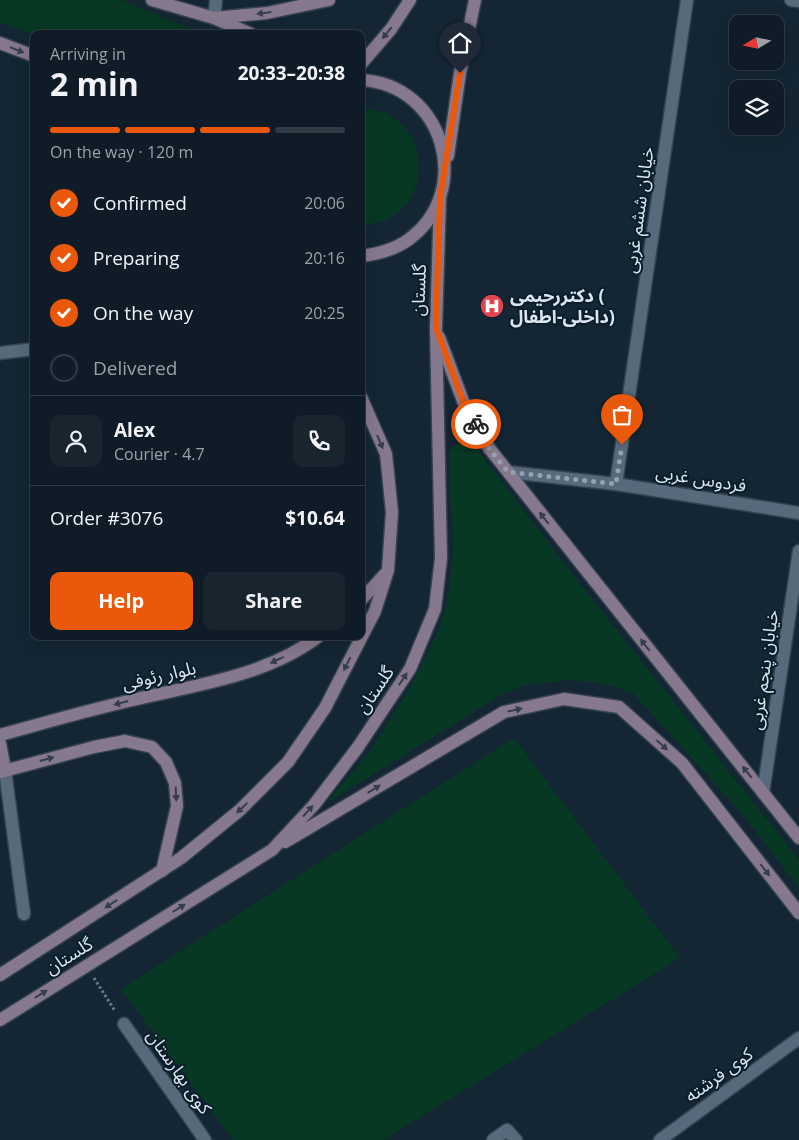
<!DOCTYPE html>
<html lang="en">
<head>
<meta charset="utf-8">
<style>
	body { margin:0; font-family:"Open Sans","Noto Sans Arabic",sans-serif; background:#18252f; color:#f1f3f6; height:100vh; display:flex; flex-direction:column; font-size:19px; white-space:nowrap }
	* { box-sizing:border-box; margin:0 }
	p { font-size:16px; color:#9ba1a7 }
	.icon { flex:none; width:28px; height:28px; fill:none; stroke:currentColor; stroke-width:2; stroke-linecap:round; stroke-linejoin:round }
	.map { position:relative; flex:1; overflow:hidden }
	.side { position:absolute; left:30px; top:30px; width:335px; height:610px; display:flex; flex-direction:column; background:#0f1c27; border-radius:10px; box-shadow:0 5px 20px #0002,0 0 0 1px #2f3a44 }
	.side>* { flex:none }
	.needle { width:32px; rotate:260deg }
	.tools { position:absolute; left:729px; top:15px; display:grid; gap:10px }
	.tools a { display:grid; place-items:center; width:55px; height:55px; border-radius:10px; background:#0f1c27; box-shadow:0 5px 20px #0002,0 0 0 1px #2f3a44; font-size:25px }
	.pin { position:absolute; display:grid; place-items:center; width:42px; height:42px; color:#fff; margin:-51px -21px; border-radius:50% 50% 50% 0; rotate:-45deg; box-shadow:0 0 5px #0007 }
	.pin .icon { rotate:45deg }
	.courier { position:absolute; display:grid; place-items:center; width:50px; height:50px; margin:-25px; border:4px solid #ea580c; border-radius:50%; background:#fff; color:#222; box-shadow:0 1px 6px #0007 }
	.headline em { font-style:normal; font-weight:700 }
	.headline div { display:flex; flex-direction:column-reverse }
	.headline { display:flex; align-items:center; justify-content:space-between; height:85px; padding:0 20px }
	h1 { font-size:32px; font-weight:700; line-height:38px }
	.bar { display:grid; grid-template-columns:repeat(4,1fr); gap:8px 5px; align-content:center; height:60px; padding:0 20px }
	.bar i { height:6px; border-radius:4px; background:#2f3a44 }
	.bar .active { background:#ea580c }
	.bar p { grid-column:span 4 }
	.line { display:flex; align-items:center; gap:12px; padding:0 20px; border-top:1px solid #2f3a44 }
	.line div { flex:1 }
	.round { display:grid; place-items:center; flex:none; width:52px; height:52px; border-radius:10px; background:#18252f }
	ol { padding:0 20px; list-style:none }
	li { display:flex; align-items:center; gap:15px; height:55px }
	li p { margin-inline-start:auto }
	li .icon { padding:5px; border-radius:50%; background:#ea580c; color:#fff; stroke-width:4 }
	li:last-child { color:#9ba1a7 }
	li i { width:28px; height:28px; border:2px solid #2f3a44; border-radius:50% }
	.cta { display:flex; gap:10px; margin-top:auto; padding:10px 20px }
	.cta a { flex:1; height:58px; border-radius:10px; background:#ea580c; color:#fff; font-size:20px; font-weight:700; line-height:58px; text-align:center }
	.cta a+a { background:#18252f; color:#f1f3f6 }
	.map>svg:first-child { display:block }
	.green { fill:#073823 }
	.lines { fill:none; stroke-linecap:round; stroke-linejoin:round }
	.minor-casing { stroke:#35424f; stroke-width:15 }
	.tertiary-casing { stroke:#35424f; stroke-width:15 }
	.secondary-casing { stroke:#35424f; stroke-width:15 }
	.path { stroke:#6b7a86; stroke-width:3; stroke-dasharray:2.5 2.5; stroke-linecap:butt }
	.minor { stroke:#566a7b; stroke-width:12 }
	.tertiary { stroke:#566a7b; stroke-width:12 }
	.secondary { stroke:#87798d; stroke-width:12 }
	.oneway { fill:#363d4d }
	.done { stroke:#95a2ae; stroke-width:5; stroke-dasharray:0 9 }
	.route { stroke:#ea580c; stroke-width:6 }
	.labels { text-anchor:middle; stroke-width:4; stroke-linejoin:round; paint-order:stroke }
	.street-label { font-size:18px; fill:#dae5ef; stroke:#0a1d2a }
	.poi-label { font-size:18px; font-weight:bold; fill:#dae5ef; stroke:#0a1d2a; text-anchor:start }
</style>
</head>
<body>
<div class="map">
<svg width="799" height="1140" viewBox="0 0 799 1140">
	<rect width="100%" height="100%" fill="#142634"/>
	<!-- green -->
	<g class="green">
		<polygon points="0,0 121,0 204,34 34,35 0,22"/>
		<path d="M361,108C437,110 439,224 361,225Z"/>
		<polygon points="466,441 475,447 577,580 799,860 799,888 744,816 633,693 600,683 570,680 532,684 506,692 325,804 368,754 410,688 438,632 449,593 454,541 451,511 449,453 455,445"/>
		<polygon points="514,738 680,958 383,1140 233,1140 121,989"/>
	</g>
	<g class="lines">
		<!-- minor casing -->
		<g class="minor-casing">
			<g id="minor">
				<polyline points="214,18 216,0"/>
				<polyline points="0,353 34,349"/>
				<polyline points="508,472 616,484 799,513"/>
				<polyline points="616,484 687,0"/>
				<polyline points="5,770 24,914"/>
				<polyline points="763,793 799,551"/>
				<polyline points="124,1024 205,1140"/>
				<polyline points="493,1140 507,1130 516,1140"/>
				<polyline points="660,1140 799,1038"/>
			</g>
		</g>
		<!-- tertiary casing -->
		<g class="tertiary-casing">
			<polyline id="tertiary" points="791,0 799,1"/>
		</g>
		<!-- secondary casing -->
		<g class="secondary-casing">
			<g id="secondary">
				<polyline points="152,0 214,18 251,34"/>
				<polyline points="214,18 267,13 329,0"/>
				<polyline points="0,43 34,56"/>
				<polyline points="361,64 391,29 410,0"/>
				<path d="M361,80C444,84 475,192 408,240C394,250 378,254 361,256"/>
				<polyline points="448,156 460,73 475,0"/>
				<polyline points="439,337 463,401 489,448 799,838"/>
				<polyline points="361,600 385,574"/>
				<path d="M0,735C44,723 88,710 133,700C195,685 267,676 319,636"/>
				<polyline points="0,743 5,770"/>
				<polyline points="0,772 94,747 125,741 152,747 166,762 175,783 177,806 162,871"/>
				<polyline points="285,842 504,712 564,699 619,707 682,763 799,913"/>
				<polyline points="0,975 181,858 240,810 288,762 325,708 375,611 388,570 392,512 386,454 361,397"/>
				<polyline points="0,1020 272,850 314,805 358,747 410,669 435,609 441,558 436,328 440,198"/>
			</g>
		</g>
		<!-- path -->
		<polyline class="path" points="94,978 115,1011"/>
		<!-- minor -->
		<use href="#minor" class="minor"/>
		<!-- tertiary -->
		<use href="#tertiary" class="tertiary"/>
		<!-- secondary -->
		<use href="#secondary" class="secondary"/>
	</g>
	<!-- one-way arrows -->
	<defs><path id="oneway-solid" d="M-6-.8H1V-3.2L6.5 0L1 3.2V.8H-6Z" transform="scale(1.25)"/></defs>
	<g class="oneway">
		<use href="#oneway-solid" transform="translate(264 13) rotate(173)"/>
		<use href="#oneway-solid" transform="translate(387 33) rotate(129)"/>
		<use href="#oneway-solid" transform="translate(17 50) rotate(22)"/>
		<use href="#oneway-solid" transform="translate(380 442) rotate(67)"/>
		<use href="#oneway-solid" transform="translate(544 518) rotate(-128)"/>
		<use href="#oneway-solid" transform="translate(645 645) rotate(-128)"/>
		<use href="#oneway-solid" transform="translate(277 660) rotate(155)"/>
		<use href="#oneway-solid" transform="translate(347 664) rotate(117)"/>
		<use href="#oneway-solid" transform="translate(403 679) rotate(-56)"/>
		<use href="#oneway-solid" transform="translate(121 703) rotate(165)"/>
		<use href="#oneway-solid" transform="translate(515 710) rotate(-12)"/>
		<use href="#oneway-solid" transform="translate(662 745) rotate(42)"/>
		<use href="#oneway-solid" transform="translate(47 759) rotate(-15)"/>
		<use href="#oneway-solid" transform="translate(747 772) rotate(-129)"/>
		<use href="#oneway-solid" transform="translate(374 789) rotate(-31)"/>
		<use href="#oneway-solid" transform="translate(176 794) rotate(87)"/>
		<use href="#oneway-solid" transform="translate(242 808) rotate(137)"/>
		<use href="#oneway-solid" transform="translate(308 811) rotate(-47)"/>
		<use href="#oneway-solid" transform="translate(765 870) rotate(52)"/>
		<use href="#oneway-solid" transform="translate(111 904) rotate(147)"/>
		<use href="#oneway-solid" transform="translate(179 908) rotate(-32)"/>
		<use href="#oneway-solid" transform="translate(41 994) rotate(-32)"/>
	</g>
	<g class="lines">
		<!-- done -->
		<polyline class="done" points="476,424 489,448 508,472 616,484 622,445"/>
		<!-- route -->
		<polyline class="route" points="460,73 440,198 436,328 463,401 476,424"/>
	</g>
	<!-- icons -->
	<defs>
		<g id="hospital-disc" transform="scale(1.25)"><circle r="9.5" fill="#e0444e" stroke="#0a1d2a"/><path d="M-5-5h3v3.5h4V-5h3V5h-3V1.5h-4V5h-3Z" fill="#fff"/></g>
	</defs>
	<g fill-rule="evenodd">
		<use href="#hospital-disc" x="492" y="306"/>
	</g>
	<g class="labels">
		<!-- street labels -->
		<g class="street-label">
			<text transform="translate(639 210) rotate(-82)" y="6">خیابان ششم غربی</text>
			<text transform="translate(419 290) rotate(-88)" y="6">گلستان</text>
			<text transform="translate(701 479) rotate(9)" y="6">فردوس غربی</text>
			<text transform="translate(764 670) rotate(-82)" y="6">خیابان پنجم غربی</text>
			<text transform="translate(159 676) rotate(-13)" y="6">بلوار رئوفی</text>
			<text transform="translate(375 690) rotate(-56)" y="6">گلستان</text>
			<text transform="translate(69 956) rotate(-32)" y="6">گلستان</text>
			<text transform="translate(179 1072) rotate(55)" y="6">کوی بهارستان</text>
			<text transform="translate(719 1075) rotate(-36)" y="6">کوی فرشته</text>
		</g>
		<!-- poi labels -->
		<g class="poi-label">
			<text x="510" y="302">دکتررحیمی (<tspan x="510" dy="21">داخلی-اطفال)</tspan></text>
		</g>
	</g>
</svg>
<div class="tools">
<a><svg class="needle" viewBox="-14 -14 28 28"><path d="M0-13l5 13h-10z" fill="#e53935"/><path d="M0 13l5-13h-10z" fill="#9ba1a7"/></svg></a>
<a><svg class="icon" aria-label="layers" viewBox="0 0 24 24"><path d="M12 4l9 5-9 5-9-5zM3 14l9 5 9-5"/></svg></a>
</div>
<div class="pin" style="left:622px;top:445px;background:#ea580c"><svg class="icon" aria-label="bag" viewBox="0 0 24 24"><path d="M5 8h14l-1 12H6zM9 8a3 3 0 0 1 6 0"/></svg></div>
<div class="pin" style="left:460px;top:73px;background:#1f2937"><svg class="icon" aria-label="home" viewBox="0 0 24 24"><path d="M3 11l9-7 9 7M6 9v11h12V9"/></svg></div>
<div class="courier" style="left:476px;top:424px"><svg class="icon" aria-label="bike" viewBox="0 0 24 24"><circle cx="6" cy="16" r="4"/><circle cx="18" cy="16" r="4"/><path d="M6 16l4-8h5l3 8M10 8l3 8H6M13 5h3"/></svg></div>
<section class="side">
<div class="headline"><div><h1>2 min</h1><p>Arriving in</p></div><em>20:33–20:38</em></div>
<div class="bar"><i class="active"></i><i class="active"></i><i class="active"></i><i></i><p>On the way · 120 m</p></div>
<ol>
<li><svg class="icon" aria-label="check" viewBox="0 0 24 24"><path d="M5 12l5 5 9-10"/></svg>Confirmed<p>20:06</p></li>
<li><svg class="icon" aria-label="check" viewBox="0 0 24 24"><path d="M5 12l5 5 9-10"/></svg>Preparing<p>20:16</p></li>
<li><svg class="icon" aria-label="check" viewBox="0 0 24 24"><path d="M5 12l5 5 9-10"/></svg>On the way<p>20:25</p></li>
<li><i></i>Delivered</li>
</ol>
<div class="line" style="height:90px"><a class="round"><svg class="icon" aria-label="person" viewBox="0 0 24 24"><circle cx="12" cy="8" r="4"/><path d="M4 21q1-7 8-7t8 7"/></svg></a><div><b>Alex</b><p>Courier · 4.7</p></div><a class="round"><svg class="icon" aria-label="phone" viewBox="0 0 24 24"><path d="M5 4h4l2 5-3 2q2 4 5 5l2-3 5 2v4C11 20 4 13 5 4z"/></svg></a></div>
<div class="line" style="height:65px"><div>Order #3076</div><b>$10.64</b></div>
<div class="cta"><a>Help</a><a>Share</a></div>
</section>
</div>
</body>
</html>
